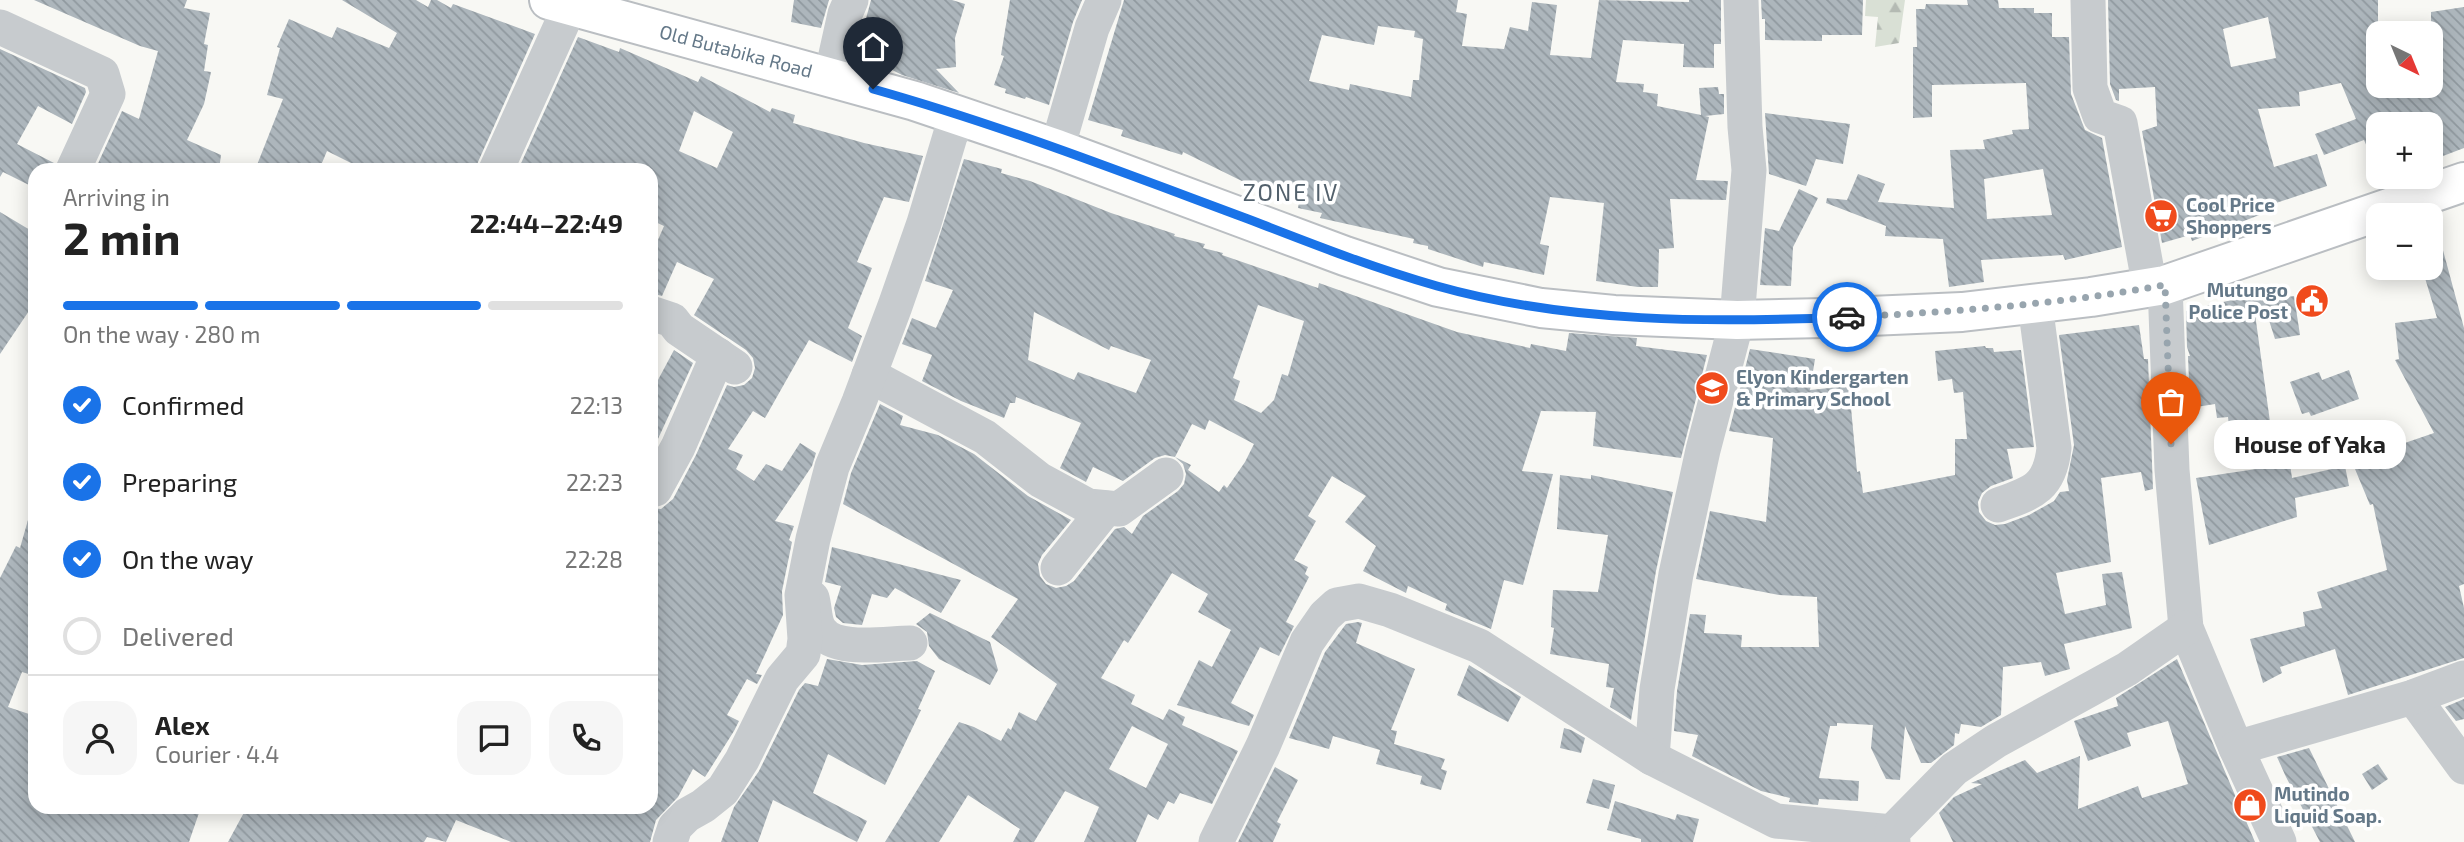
<!DOCTYPE html>
<html lang="en">
<head>
<meta charset="utf-8">
<style>
	body { margin:0; font-family:"Exo 2",sans-serif; background:#f6f6f6; color:#222; height:100vh; display:flex; flex-direction:column; font-size:26px; white-space:nowrap }
	* { box-sizing:border-box; margin:0 }
	p { font-size:23px; color:#767676 }
	.icon { flex:none; width:38px; height:38px; fill:none; stroke:currentColor; stroke-width:2; stroke-linecap:round; stroke-linejoin:round }
	.map { position:relative; flex:1; overflow:hidden }
	.drawer { position:absolute; left:28px; top:163px; width:630px; height:651px; display:flex; flex-direction:column; background:#fff; border-radius:21px; box-shadow:0 4px 18px #0003 }
	.drawer>* { flex:none }
	.needle { width:46px; rotate:137deg }
	.controls { position:absolute; left:2366px; top:21px; display:grid; gap:14px }
	.controls a { display:grid; place-items:center; width:77px; height:77px; border-radius:14px; background:#fff; box-shadow:0 4px 18px #0003; font-size:35px }
	.pin { position:absolute; display:grid; place-items:center; width:60px; height:60px; color:#fff; margin:-72px -30px; border-radius:50% 50% 50% 0; rotate:-45deg; box-shadow:0 0 7px #0007 }
	.pin .icon { rotate:45deg }
	.courier { position:absolute; display:grid; place-items:center; width:70px; height:70px; margin:-35px; border:5px solid #1a73e8; border-radius:50%; background:#fff; color:#222; box-shadow:0 2px 9px #0007 }
	.bubble { position:absolute; height:49px; border-radius:21px; background:#fff; box-shadow:0 4px 18px #0003; font-size:23px; font-weight:700; line-height:49px; text-align:center }
	.head em { font-style:normal; font-weight:700 }
	.head div { display:flex; flex-direction:column-reverse }
	.head { display:flex; align-items:center; justify-content:space-between; height:119px; padding:0 35px }
	h1 { font-size:46px; font-weight:700; line-height:52px }
	.bar { display:grid; grid-template-columns:repeat(4,1fr); gap:10px 7px; align-content:center; height:84px; padding:0 35px }
	.bar i { height:9px; border-radius:5px; background:#e0e0e0 }
	.bar .on { background:#1a73e8 }
	.bar p { grid-column:span 4 }
	.line { display:flex; align-items:center; gap:18px; padding:0 35px; border-top:2px solid #e0e0e0 }
	.line div { flex:1 }
	.round { display:grid; place-items:center; flex:none; width:74px; height:74px; border-radius:21px; background:#f6f6f6 }
	ol { padding:0 35px; list-style:none }
	li { display:flex; align-items:center; gap:21px; height:77px }
	li p { margin-inline-start:auto }
	li .icon { padding:7px; border-radius:50%; background:#1a73e8; color:#fff; stroke-width:4 }
	li:last-child { color:#767676 }
	li i { width:38px; height:38px; border:4px solid #e0e0e0; border-radius:50% }
	.map>svg:first-child { display:block }
	.forest { fill:url(#forest-firs) }
	.building { fill:url(#building-back-hatch); fill-rule:evenodd }
	.lines { fill:none; stroke-linecap:round; stroke-linejoin:round }
	.major-casing { stroke:#babec2; stroke-width:42 }
	.minor { stroke:#c7cbce; stroke-width:35 }
	.major { stroke:#fff; stroke-width:38 }
	.done { stroke:#98a5ae; stroke-width:7; stroke-dasharray:0 12.6 }
	.route { stroke:#1a73e8; stroke-width:9 }
	.labels { text-anchor:middle; stroke-width:7; stroke-linejoin:round; paint-order:stroke }
	.street-label { font-size:19px; fill:#647888; stroke:#fff }
	.poi-label { font-size:19px; font-weight:bold; fill:#647888; stroke:#fff; text-anchor:start }
	.quarter-label { font-size:23px; letter-spacing:2px; fill:#53616c; stroke:#fff }
</style>
</head>
<body>
<div class="map">
<svg width="2464" height="842" viewBox="0 0 2464 842">
	<defs>
		<pattern id="forest-firs" width="22" height="20" patternUnits="userSpaceOnUse" patternTransform="scale(1.75)"><rect width="22" height="20" fill="#d9e0d5"/><path d="M5 1l3.5 6h-7zM16 11l3.5 6h-7z" fill="#b4bab3"/></pattern>
		<pattern id="building-back-hatch" width="6" height="6" patternUnits="userSpaceOnUse" patternTransform="scale(1.75)"><rect width="6" height="6" fill="#adb6bc"/><path d="M-1 5l2 2M0 0l6 6M5-1l2 2" fill="none" stroke="#90999f"/></pattern>
	</defs>
	<rect width="100%" height="100%" fill="#f8f8f4"/>
	<!-- forest -->
	<polygon class="forest" points="1866,0 1905,0 1899,43 1875,47 1878,17 1865,16"/>
	<!-- building -->
	<g class="building">
		<polygon points="34,0 187,0 184,8 210,13 204,44 208,45 204,71 211,72 204,104 187,140 221,155 219,170 95,170 122,111 139,119 158,51 140,46"/>
		<polygon points="342,0 416,0 428,7 431,0 437,0 451,8 453,4 535,34 478,162 476,170 365,170 327,151 319,170 255,170 283,99 267,95 280,48 277,47 289,19 332,38 337,27 389,48 397,33"/>
		<polygon points="794,0 829,0 821,28 791,22"/>
		<polygon points="871,0 952,0 965,4 955,38 956,67 936,69 959,93 902,75 857,52"/>
		<polygon points="1010,0 1082,0 1073,22 1049,105 1026,97 1025,99 1005,93 1006,89 994,85 1004,56 1001,55"/>
		<path d="M1124,0H1458L1456,12L1467,14L1462,46L1504,49L1510,27L1528,31L1532,2L1557,5L1550,55L1591,58L1599,0L1689,2V0H1721V44H1714V68L1683,67L1684,44L1623,40L1616,82L1644,84L1643,92L1658,94L1657,106L1701,115L1699,88L1718,87L1719,94H1724V114L1705,116L1709,117L1696,180L1728,181L1726,200L1670,199L1674,248L1659,249L1658,287H1638L1596,281L1604,203L1550,197L1540,244L1549,246L1544,275L1484,262L1483,267L1428,249V246L1413,243L1414,239L1320,218L1322,213L1298,208L1300,197L1248,184L1183,152L1182,155L1121,136L1123,130L1088,120ZM1378,26L1415,31L1414,37L1423,39L1419,80H1413L1411,97L1350,84L1349,90L1309,81L1322,35L1374,45Z"/>
		<polygon points="1761,0 1863,0 1862,35 1822,35 1822,41 1765,40 1765,19 1762,19"/>
		<path d="M1967,0H1998L1999,8H2034V13H2052V37H2069L2071,94L2085,130L2102,138L2122,247L2065,260L2063,255L1981,260L1984,282L1949,287L1943,239L1885,236L1886,226L1826,203L1827,198L1847,200L1858,174L1885,184L1878,202L1954,208L1950,150L1985,149L1983,140L2013,134L2012,130L2029,129L2026,83L1932,85V117L1913,118V47H1917L1916,9H1925L1926,4L1968,5ZM2043,169L2052,215L1987,219L1984,179Z"/>
		<path d="M2108,0H2378V98L2411,86H2431V12L2464,7V148L2443,156L2438,142L2431,144V124H2378V172L2364,140L2324,155L2315,134L2356,119L2341,83L2299,92L2300,106L2258,109L2274,167L2317,154L2327,186L2273,204L2275,209L2192,241L2190,235L2162,243L2142,131L2157,126L2155,87L2119,89V101L2116,100L2110,84ZM2268,17L2276,58L2231,67L2223,29Z"/>
		<path d="M578,37L619,52L620,48L698,82L701,76L770,112L772,108L795,115L793,123L864,143L923,156L909,202L884,197L857,262L872,268L848,328L862,336L852,362L809,340L765,418L753,411L728,449L743,455L736,469L754,481L766,464L782,471L800,443L816,453L812,466L775,521L794,526L789,540L792,542L782,591L783,615L756,674L762,675L757,684L747,679L727,715L739,721L734,731L705,777L693,769L678,797L656,820L650,842H511L456,820L446,842L427,837L424,842H228L247,807H651V508L661,509L673,499L696,455L727,385L734,387L744,385L752,378L755,368L753,358L746,350L694,315L714,279L677,262L662,296L651,293V256L664,226L651,220V170H518ZM694,111L733,132L717,168L679,151Z"/>
		<polygon points="0,49 85,88 86,92 72,124 38,106 17,144 54,163 53,170 35,170 35,188 3,172 0,177"/>
		<polygon points="1765,113 1850,124 1843,164 1816,159 1806,186 1769,174"/>
		<path d="M964,159L1002,169L1001,173L1030,181L1111,213L1175,234L1174,236L1205,244L1203,248L1223,253L1222,255L1318,288L1319,283L1457,332L1530,348L1531,344L1566,351L1569,333L1637,338L1636,346L1707,355L1681,458L1593,446L1596,412L1541,411L1522,471L1553,474L1523,585L1504,580L1491,629L1445,610L1447,604L1408,586L1406,593L1363,571L1376,546L1345,522L1366,496L1332,476L1308,516L1316,521L1294,560L1308,567L1305,574L1309,577L1286,622L1294,626L1279,656L1260,647L1231,703L1254,715L1249,726L1177,705L1199,660L1212,667L1231,630L1198,612L1208,594L1172,573L1128,643L1124,640L1101,678L1135,695L1131,704L1163,720L1169,709L1185,717L1182,725L1238,751L1212,804L1180,793L1174,804L1168,801L1158,820L1148,814L1136,842H1084L1099,807L1065,791L1034,842H1013L1020,829L968,795L939,842H885L959,722L974,727L1001,741L1008,728L1011,730L1019,712L1036,721L1057,684L991,637L1018,599L843,504L851,473L880,404L903,416L900,425L938,435L974,454L1028,496L1071,520L1042,555L1038,564L1040,576L1046,584L1056,588L1066,586L1074,581L1115,529L1124,527L1132,534L1143,516L1178,491L1184,484L1186,474L1183,464L1175,457L1191,465L1188,470L1219,492L1224,485L1227,488L1245,462L1254,444L1209,420L1205,430L1192,424L1175,457L1165,455L1155,458L1123,481L1093,467L1086,482L1060,468L1081,423L1016,397L1015,403H1010L1004,418L961,401L922,381L932,355L902,344L912,318L936,328L953,290L925,281ZM1258,305L1304,321L1288,376L1282,374L1274,400L1261,413L1234,400L1240,381L1233,378ZM1034,312L1109,350L1111,346L1151,360L1136,393L1078,372L1074,380L1028,360ZM1132,726L1168,744L1146,788L1109,769Z"/>
		<polygon points="1799,189 1818,198 1793,247 1791,286 1760,285 1765,228 1779,231"/>
		<polygon points="0,212 35,233 35,302 0,354"/>
		<polygon points="2437,228 2464,328 2464,584 2459,586 2464,608 2464,658 2348,695 2335,649 2280,667 2282,673 2263,683 2250,639 2305,626 2303,612 2322,608 2317,592 2387,570 2373,504 2370,505 2355,469 2398,452 2396,446 2434,433 2395,360 2399,359 2395,323 2437,318 2422,268 2431,268 2431,229"/>
		<polygon points="2266,287 2267,300 2294,296 2300,335 2275,339 2266,311 2255,314 2271,429 2230,435 2228,417 2217,418 2215,404 2190,408 2188,356 2190,356 2187,347 2186,311 2248,296 2247,289"/>
		<polygon points="2139,325 2144,359 2148,359 2153,489 2145,491 2141,472 2101,478 2111,562 2056,573 2065,614 2106,605 2102,574 2122,572 2132,628 2064,644 2070,669 2045,676 2041,662 2003,667 2001,715 1981,727 1961,724 1959,734 1955,733 1954,745 1931,763 1921,763 1905,726 1900,780 1886,779 1871,748 1873,725 1837,723 1837,726 1830,726 1819,778 1859,781 1858,801 1819,799 1818,805 1789,802 1790,798 1761,791 1692,756 1698,735 1674,731 1677,691 1690,614 1706,615 1704,633 1742,635 1741,647 1819,647 1817,597 1779,595 1696,579 1710,511 1766,522 1773,438 1729,431 1750,349 1815,359 1810,390 1849,386 1857,472 1860,471 1863,493 1955,475 1955,439 1967,439 1963,392 1954,393 1952,379 1938,381 1935,351 1985,346 1986,348 1993,348 1994,352 2021,350 2034,447 2007,449 2013,478 1991,486 1982,493 1978,502 1979,512 1986,521 1995,525 2005,524 2029,515 2054,501 2060,492 2069,491 2067,480 2074,445 2059,335"/>
		<polygon points="674,350 693,363 651,454 651,393"/>
		<polygon points="2349,370 2359,399 2311,416 2309,412 2302,414 2290,382 2319,372 2322,380"/>
		<polygon points="2290,464 2292,478 2345,466 2349,486 2295,498 2297,517 2209,545 2196,478"/>
		<polygon points="1560,475 1591,479 1591,475 1673,492 1656,571 1631,720 1610,707 1614,688 1606,687 1609,664 1550,654 1554,628 1551,627 1553,590 1598,592 1608,535 1557,529"/>
		<polygon points="30,513 35,514 35,676 22,672 8,707 35,716 35,807 201,807 189,842 0,842 0,578 16,546 20,548"/>
		<polygon points="832,547 961,580 941,613 895,588 887,598 872,594 862,625 843,623 836,617 834,608 841,586 825,582"/>
		<polygon points="930,613 990,642 998,670 990,685 939,659 929,646 927,632 916,624"/>
		<polygon points="1358,622 1362,623 1356,643 1415,669 1391,730 1397,731 1394,744 1445,759 1441,769 1447,771 1441,790 1420,784 1422,776 1376,764 1380,750 1333,736 1329,749 1289,738 1325,652 1346,624"/>
		<polygon points="827,659 862,665 917,661 935,671 918,709 921,710 885,785 828,754 813,793 867,821 857,842 773,800 758,842 721,842 734,807 759,771 799,690 805,683 818,686"/>
		<polygon points="2177,659 2255,842 1953,842 1939,813 1954,797 1982,784 1971,783 2025,760 2037,773 2080,756 2078,809 2138,786 2142,798 2188,784 2168,721 2127,733 2131,746 2088,761 2074,721 2118,706 2116,698"/>
		<polygon points="1469,665 1521,697 1508,722 1457,695"/>
		<polygon points="2464,699 2464,719 2456,721 2445,707"/>
		<polygon points="1564,728 1571,730 1585,738 1581,753 1560,748"/>
		<polygon points="2309,748 2355,842 2320,842 2286,777 2277,757"/>
		<polygon points="2378,764 2388,779 2372,790 2362,774"/>
		<polygon points="1275,767 1298,780 1277,822 1281,824 1273,842 1238,842"/>
		<polygon points="1593,779 1615,785 1609,809 1586,803"/>
		<polygon points="1615,801 1675,820 1677,814 1699,819 1693,842 1641,842 1641,839 1607,830"/>
	</g>
	<g class="lines">
		<!-- major casing -->
		<g class="major-casing">
			<polyline id="major" points="549,0 915,101 1057,149 1345,256 1438,287 1541,308 1614,315 1737,320 1824,318 1962,312 2091,297 2165,285 2464,182"/>
		</g>
		<!-- minor -->
		<g class="minor">
			<polyline points="1741,0 1745,127 1749,170 1737,320 1703,450 1676,574 1657,689 1652,758 1776,821 1892,832"/>
			<polyline points="2088,0 2090,88 2100,116 2120,123 2150,288"/>
			<polyline points="0,27 102,74 108,94 73,170"/>
			<polyline points="831,77 845,14 851,0"/>
			<polyline points="1057,149 1092,28 1104,0"/>
			<polyline points="496,170 570,6"/>
			<polyline points="2165,285 2172,470 2186,628 2236,748 2279,842"/>
			<polyline points="651,313 672,320 679,329 735,367"/>
			<polyline points="869,375 985,437 1040,480 1088,506 1119,509 1166,475"/>
			<polyline points="651,487 655,489 678,447 718,355"/>
			<path d="M1998,505C2032,493 2050,488 2054,448L2035,304"/>
			<polyline points="1058,568 1106,508"/>
			<path d="M812,598C815,608 814,622 820,630C835,653 886,643 910,643"/>
			<polyline points="2413,697 2464,767"/>
			<polyline points="2236,748 2413,697 2464,678"/>
			<polyline points="670,842 675,827 687,815 703,806 723,790 742,760 782,679 803,654 805,639 802,595 813,539 832,467 859,402 895,306 924,223 951,133 965,118"/>
			<polyline points="1216,842 1263,746 1307,642 1325,616 1337,605 1359,601 1390,610 1479,646 1652,758"/>
			<polyline points="1893,842 1892,832 1954,769 1996,741 2127,669 2186,628"/>
		</g>
		<!-- major -->
		<use href="#major" class="major"/>
	</g>
	<g class="lines">
		<!-- done -->
		<path class="done" d="M1847,317C1954,312 2060,304 2165,285L2171,444"/>
		<!-- route -->
		<path class="route" d="M873,89C1001,125 1124,173 1248,219C1310,243 1373,268 1437,286C1568,323 1713,323 1847,317"/>
	</g>
	<!-- icons -->
	<defs>
		<g id="supermarket-disc" transform="scale(1.75)"><circle r="9.5" fill="#f04b1c" stroke="#fff"/><path d="M-6-5.5h2.5l.6 2H6L4.5 2H-2.5L-4.4-4H-6ZM-1.5 3.2a1.3 1.3 0 1 0 .1 0ZM3 3.2a1.3 1.3 0 1 0 .1 0Z" fill="#fff"/></g>
		<g id="civic-disc" transform="scale(1.75)"><circle r="9.5" fill="#f04b1c" stroke="#fff"/><path d="M-.6-6.5H3V-4.5H.6V-3L4-1V1h2V6H-6V1h2V-1L-.6-3ZM-1.2 2.5V6h2.4V2.5Z" fill="#fff"/></g>
		<g id="school-disc" transform="scale(1.75)"><circle r="9.5" fill="#f04b1c" stroke="#fff"/><path d="M0-5L7-2L0 1L-7-2ZM-4 1L0 2.5L4 1V4Q0 6-4 4Z" fill="#fff"/></g>
		<g id="shop-disc" transform="scale(1.75)"><circle r="9.5" fill="#f04b1c" stroke="#fff"/><path d="M-5-2.5h2.3a2.7 3.5 0 0 1 5.4 0H5L5.5 6h-11ZM-1.5-2.5h3a1.5 2.3 0 0 0-3 0Z" fill="#fff"/></g>
	</defs>
	<g fill-rule="evenodd">
		<use href="#supermarket-disc" x="2161" y="216"/>
		<use href="#civic-disc" x="2312" y="301"/>
		<use href="#school-disc" x="1712" y="388"/>
		<use href="#shop-disc" x="2250" y="805"/>
	</g>
	<g class="labels">
		<!-- street labels -->
		<g class="street-label">
			<text transform="translate(736 51) rotate(15)" y="7">Old Butabika Road</text>
		</g>
		<!-- poi labels -->
		<g class="poi-label">
			<text x="2186" y="212">Cool Price<tspan x="2186" dy="22">Shoppers</tspan></text>
			<text x="2288" y="297" text-anchor="end">Mutungo<tspan x="2288" dy="22">Police Post</tspan></text>
			<text x="1736" y="384">Elyon Kindergarten<tspan x="1736" dy="22">&amp; Primary School</tspan></text>
			<text x="2274" y="801">Mutindo<tspan x="2274" dy="22">Liquid Soap.</tspan></text>
		</g>
		<!-- quarter labels -->
		<g class="quarter-label">
			<text x="1291" y="201">ZONE IV</text>
		</g>
	</g>
</svg>
<div class="controls">
<a><svg class="needle" viewBox="-14 -14 28 28"><path d="M0-13l5 13h-10z" fill="#e53935"/><path d="M0 13l5-13h-10z" fill="#767676"/></svg></a>
<a>+</a>
<a>−</a>
</div>
<div class="pin" style="left:2171px;top:444px;background:#ea580c"><svg class="icon" aria-label="bag" viewBox="0 0 24 24"><path d="M5 8h14l-1 12H6zM9 8a3 3 0 0 1 6 0"/></svg></div>
<div class="pin" style="left:873px;top:89px;background:#1f2937"><svg class="icon" aria-label="home" viewBox="0 0 24 24"><path d="M3 11l9-7 9 7M6 9v11h12V9"/></svg></div>
<div class="courier" style="left:1847px;top:317px"><svg class="icon" aria-label="car" viewBox="0 0 24 24"><path d="M5 17H2v-5l4-1 3-4h7l3 4 3 1v5h-3M9 17h6M6 11h13"/><circle cx="7" cy="17" r="2"/><circle cx="17" cy="17" r="2"/></svg></div>
<div class="bubble" style="left:2214px;top:420px;width:192px">House of Yaka</div>
<section class="drawer">
<div class="head"><div><h1>2 min</h1><p>Arriving in</p></div><em>22:44–22:49</em></div>
<div class="bar"><i class="on"></i><i class="on"></i><i class="on"></i><i></i><p>On the way · 280 m</p></div>
<ol>
<li><svg class="icon" aria-label="check" viewBox="0 0 24 24"><path d="M5 12l5 5 9-10"/></svg>Confirmed<p>22:13</p></li>
<li><svg class="icon" aria-label="check" viewBox="0 0 24 24"><path d="M5 12l5 5 9-10"/></svg>Preparing<p>22:23</p></li>
<li><svg class="icon" aria-label="check" viewBox="0 0 24 24"><path d="M5 12l5 5 9-10"/></svg>On the way<p>22:28</p></li>
<li><i></i>Delivered</li>
</ol>
<div class="line" style="height:126px"><a class="round"><svg class="icon" aria-label="person" viewBox="0 0 24 24"><circle cx="12" cy="8" r="4"/><path d="M4 21q1-7 8-7t8 7"/></svg></a><div><b>Alex</b><p>Courier · 4.4</p></div><a class="round"><svg class="icon" aria-label="chat" viewBox="0 0 24 24"><path d="M4 5h16v11H9l-5 4z"/></svg></a><a class="round"><svg class="icon" aria-label="phone" viewBox="0 0 24 24"><path d="M5 4h4l2 5-3 2q2 4 5 5l2-3 5 2v4C11 20 4 13 5 4z"/></svg></a></div>
</section>
</div>
</body>
</html>
